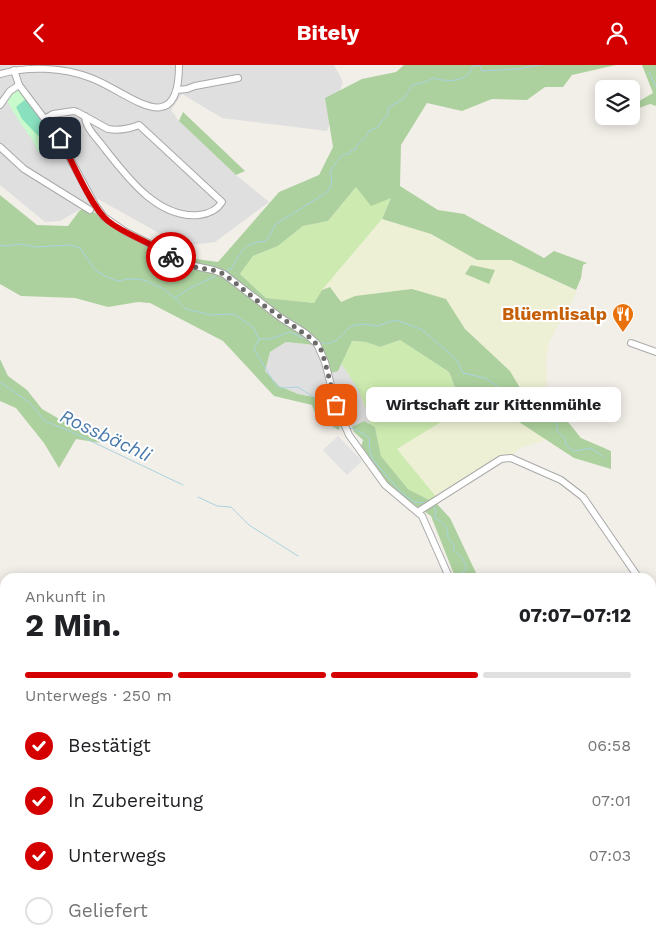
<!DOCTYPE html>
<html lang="de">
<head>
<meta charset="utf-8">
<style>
	body { margin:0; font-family:"Work Sans",sans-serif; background:#f6f6f6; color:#202124; height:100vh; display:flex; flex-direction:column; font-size:19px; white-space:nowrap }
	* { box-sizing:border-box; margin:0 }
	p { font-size:16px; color:#757577 }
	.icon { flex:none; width:28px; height:28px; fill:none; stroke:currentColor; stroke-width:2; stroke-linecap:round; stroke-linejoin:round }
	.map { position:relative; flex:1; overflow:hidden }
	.side { position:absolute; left:0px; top:508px; width:656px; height:376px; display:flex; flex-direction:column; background:#fff; border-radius:15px 15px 0 0; box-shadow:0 2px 12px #0003 }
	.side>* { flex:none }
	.buttons { position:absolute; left:595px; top:15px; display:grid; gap:10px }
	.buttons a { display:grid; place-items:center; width:45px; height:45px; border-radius:8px; background:#fff; box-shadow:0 2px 12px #0003; font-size:25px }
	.pin { position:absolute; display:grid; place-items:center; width:42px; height:42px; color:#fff; margin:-21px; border-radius:10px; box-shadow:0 2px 8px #0006 }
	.courier { position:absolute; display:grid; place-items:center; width:50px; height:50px; margin:-25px; border:4px solid #d40000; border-radius:50%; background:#fff; color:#222; box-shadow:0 1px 6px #0007 }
	.bubble { position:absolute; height:35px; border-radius:8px; background:#fff; box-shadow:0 2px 12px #0003; font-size:16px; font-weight:700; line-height:35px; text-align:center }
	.head em { font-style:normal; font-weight:700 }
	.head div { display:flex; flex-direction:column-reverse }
	.head { display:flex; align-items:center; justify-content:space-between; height:85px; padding:0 25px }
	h1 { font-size:32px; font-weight:700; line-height:38px }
	.bar { display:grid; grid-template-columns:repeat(4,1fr); gap:8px 5px; align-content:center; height:60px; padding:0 25px }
	.bar i { height:6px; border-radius:4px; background:#e0e0e0 }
	.bar .active { background:#d40000 }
	.bar p { grid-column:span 4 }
	ol { padding:0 25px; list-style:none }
	li { display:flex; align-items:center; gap:15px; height:55px }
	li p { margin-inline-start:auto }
	li .icon { padding:5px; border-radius:50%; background:#d40000; color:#fff; stroke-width:4 }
	li:last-child { color:#757577 }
	li i { width:28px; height:28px; border:2px solid #e0e0e0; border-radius:50% }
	header { display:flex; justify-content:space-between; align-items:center; height:65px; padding:0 25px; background:#d40000; color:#fff; font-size:22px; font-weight:700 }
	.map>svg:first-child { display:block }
	.residential { fill:#e0dfdf }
	.farmland { fill:#eef0d5 }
	.grass { fill:#cdebb0 }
	.forest { fill:#add19e }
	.park { fill:#c8facc }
	.pitch { fill:#88e0be }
	.parking { fill:#e2e2e2 }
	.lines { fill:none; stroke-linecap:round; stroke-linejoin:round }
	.stream { stroke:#aad3df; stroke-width:1 }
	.minor-casing { stroke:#a9a9a9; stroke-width:8 }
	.minor { stroke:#fff; stroke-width:6 }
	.done { stroke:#6b6a68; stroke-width:5; stroke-dasharray:0 9 }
	.route { stroke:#d40000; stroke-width:6 }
	.labels { text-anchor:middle; stroke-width:4; stroke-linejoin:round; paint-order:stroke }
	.food-label { font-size:18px; font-weight:bold; fill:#c56008; stroke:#fff; text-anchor:end }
	.water-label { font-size:19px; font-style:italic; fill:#4a7aab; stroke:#fff }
</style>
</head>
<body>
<header><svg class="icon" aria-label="back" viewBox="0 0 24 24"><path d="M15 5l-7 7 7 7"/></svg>Bitely<svg class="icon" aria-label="person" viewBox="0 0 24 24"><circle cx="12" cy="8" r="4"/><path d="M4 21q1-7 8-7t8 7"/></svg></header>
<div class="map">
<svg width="656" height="883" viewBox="0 0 656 883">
	<rect width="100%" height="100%" fill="#f2efe9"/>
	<!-- residential -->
	<g class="residential">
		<polygon points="0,0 334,0 343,17 327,66 222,53 182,29 171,45 179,56 236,110 269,137 215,177 182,181 98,134 60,156 45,157 0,120"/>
		<polygon points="286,277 316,280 338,306 341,299 353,314 365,339 370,360 364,356 352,362 314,332 298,329 279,321 265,306 270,287"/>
		<polygon points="0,522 5,526 5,879 635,879 640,883 0,883"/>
	</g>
	<!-- farmland -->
	<g class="farmland">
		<polygon points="382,154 431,169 477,195 511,195 577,226 566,250 562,253 549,277 546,295 547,339 526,333 510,306 465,264 446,234 355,231 341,237 330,222 322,225"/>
		<polygon points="485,330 504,347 545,373 544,376 520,383 512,391 501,394 438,434 397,384"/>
	</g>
	<!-- grass -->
	<g class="grass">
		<polygon points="356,122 391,133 382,154 322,225 314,238 266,233 240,209 253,191 278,181 303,161 328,156"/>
		<path d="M400,275L449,307L457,327L485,330L397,384L438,434L433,437L408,424L381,391L375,362L370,360C365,336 356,318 341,299L351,276L366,277L380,282Z"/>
	</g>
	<!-- forest -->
	<g class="forest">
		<polygon points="404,0 616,0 572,10 563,22 545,22 527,35 492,34 462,46 427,38 401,80 400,121 438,145 464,149 544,193 554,186 587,198 583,200 581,213 576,225 511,195 477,195 431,169 382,154 391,133 371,141 356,122 328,156 303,161 278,181 253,191 240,209 266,233 314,238 322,225 330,222 341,237 355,231 412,224 446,234 465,264 510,306 526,333 555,341 581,373 611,386 611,404 574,393 504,347 485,330 457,327 449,307 400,275 380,282 366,277 352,276 338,306 327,309 315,280 286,277 270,287 265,306 279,321 298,329 314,332 340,354 339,365 317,353 312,340 274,331 223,276 150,238 138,237 108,242 75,233 21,231 0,219 0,130 37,160 68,161 80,145 89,145 189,193 218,197 279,127 319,110 333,82 325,33 362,14 396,7"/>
		<polygon points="642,0 656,0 656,41 650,39 631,46 631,41 653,28"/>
		<polygon points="183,47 245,106 236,110 179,56"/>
		<polygon points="471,200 495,205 489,219 465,209"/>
		<polygon points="0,294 8,311 27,325 42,344 101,378 76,374 59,403 44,378 16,343 0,336"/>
		<polygon points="364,356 375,362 381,391 408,424 437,439 450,453 477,510 482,512 455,512 431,451 394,426 380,411 361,382 363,375 354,367 352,362"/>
	</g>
	<!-- park -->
	<polygon class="park" points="19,24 58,73 39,88 30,70 29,71 24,62 23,62 6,35 11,28"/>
	<!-- pitch -->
	<polygon class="pitch" points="27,33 58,73 48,81 22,54 16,42"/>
	<!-- parking -->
	<polygon class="parking" points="338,371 362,396 347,410 323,385"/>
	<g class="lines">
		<!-- stream -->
		<g class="stream">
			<polyline points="649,7 656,22"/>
			<polyline points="0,180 6,181 20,179 37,182 70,180 80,183 95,205 107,212 118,216 128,214 144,215 162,223 175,233 186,244 211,250 234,249 253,262 259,274 254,284 275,319 281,323 298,322 320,336 326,349 341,362 344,363"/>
			<path d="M226,206L232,203C243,184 243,178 266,176L276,159L326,128C332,121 333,116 330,107C333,102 339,93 344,89H349L351,85H355C357,76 366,75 369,66L378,62L382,55L388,50V43L403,34L413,20L425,17L433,13C445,16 458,18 469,9L472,2L479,0L482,6L518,4L539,0"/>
			<polyline points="175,233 190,223 216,211"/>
			<polyline points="259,274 270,274 290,267 303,273"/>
			<polyline points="320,277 327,279 337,275 351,261 363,259 378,261 395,255 421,264 456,294 463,308 485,313 502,324 505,339 544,355"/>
			<polyline points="0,317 30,338 45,356 74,368 183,420"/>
			<polyline points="557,355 557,366 565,373 566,380 574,386 591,383 604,392"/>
			<polyline points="350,363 359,366 369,373 370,387 373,395 400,426 414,437 426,438"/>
			<polyline points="198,432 217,441 231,442 249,460 298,491"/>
			<path d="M432,441L436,444L435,453C445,459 448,462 448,473L454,480L453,485C460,491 466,495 466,505L462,507V510L464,512"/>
			<polyline points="651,592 656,592"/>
			<polyline points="651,650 656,653"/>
			<path d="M18,883C29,879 41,880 52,883"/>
			<polyline points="59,883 63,883"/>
			<polyline points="67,883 68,883"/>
		</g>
		<!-- minor casing -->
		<g class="minor-casing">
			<g id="minor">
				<polyline points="14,5 19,20 59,73 95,140 104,152 126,167 160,184 181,198 213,205 224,209 281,253 305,268 317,279 325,297 336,340 349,370 385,420 422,451 449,512"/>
				<path d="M0,9C28,1 63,2 91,13C127,26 179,79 179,0"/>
				<polyline points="177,25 187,24 195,21 238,13"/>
				<polyline points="0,40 10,26 19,20"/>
				<path d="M46,53L53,49L74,46L77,47L108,64C120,66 129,64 139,60L222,137C217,145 208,149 199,150C158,154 127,112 105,84C98,74 85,63 85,51"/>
				<polyline points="0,82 24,104 90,145"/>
				<polyline points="631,278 656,287"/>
				<polyline points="419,446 501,394 511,393 561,415 583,432 638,512"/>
				<polyline points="651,532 656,539"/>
				<polyline points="0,561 5,565"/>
				<polyline points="0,696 4,683"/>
				<polyline points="0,731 5,742"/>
				<polyline points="5,836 3,839 5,845"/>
				<polyline points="181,879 182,883"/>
				<polyline points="239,879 240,883"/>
				<polyline points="404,879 406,883"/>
				<polyline points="515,879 519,883"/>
				<polyline points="593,879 596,883"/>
				<polyline points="322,881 324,883"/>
				<polyline points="0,882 5,878"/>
			</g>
		</g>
		<!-- minor -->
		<use href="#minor" class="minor"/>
	</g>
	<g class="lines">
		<!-- done -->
		<polyline class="done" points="171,192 188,201 213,205 224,209 259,237 312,274 321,285 325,297 336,340"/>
		<!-- route -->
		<path class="route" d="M60,73C71,94 91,142 108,156C127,171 152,177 171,192"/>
	</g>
	<!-- icons -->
	<defs>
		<g id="restaurant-pin" transform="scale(1.125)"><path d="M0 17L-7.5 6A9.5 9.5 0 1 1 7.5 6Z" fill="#e8710a" stroke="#fff"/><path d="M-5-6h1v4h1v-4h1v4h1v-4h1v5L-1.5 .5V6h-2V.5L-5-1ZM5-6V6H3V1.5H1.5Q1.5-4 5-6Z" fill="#fff"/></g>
	</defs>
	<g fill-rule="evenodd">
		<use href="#restaurant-pin" x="623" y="249"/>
	</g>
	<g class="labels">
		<!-- food labels -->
		<g class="food-label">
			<text x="607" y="255">Blüemlisalp</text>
		</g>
		<!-- water labels -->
		<g class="water-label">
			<text transform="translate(106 370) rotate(25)" y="7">Rossbächli</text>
		</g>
	</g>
</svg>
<div class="buttons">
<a><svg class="icon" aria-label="layers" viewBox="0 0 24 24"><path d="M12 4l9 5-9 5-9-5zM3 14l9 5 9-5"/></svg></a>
</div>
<div class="pin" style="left:336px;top:340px;background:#ea580c"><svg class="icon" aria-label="bag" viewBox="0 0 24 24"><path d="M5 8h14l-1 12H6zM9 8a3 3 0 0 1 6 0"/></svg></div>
<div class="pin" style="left:60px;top:73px;background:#1f2937"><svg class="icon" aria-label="home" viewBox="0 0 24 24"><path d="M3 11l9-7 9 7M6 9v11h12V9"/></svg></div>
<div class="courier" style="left:171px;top:192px"><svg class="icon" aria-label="bike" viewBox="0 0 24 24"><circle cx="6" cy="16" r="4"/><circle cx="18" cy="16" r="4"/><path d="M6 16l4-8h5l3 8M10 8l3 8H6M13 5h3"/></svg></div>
<div class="bubble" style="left:366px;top:322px;width:255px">Wirtschaft zur Kittenmühle</div>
<section class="side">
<div class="head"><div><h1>2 Min.</h1><p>Ankunft in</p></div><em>07:07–07:12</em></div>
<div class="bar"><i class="active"></i><i class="active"></i><i class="active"></i><i></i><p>Unterwegs · 250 m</p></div>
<ol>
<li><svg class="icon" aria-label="check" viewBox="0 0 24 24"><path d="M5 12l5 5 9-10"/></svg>Bestätigt<p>06:58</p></li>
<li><svg class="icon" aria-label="check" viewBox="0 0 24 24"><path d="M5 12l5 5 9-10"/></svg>In Zubereitung<p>07:01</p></li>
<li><svg class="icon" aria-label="check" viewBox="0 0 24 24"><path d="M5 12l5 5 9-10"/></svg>Unterwegs<p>07:03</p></li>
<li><i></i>Geliefert</li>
</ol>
</section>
</div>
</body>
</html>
